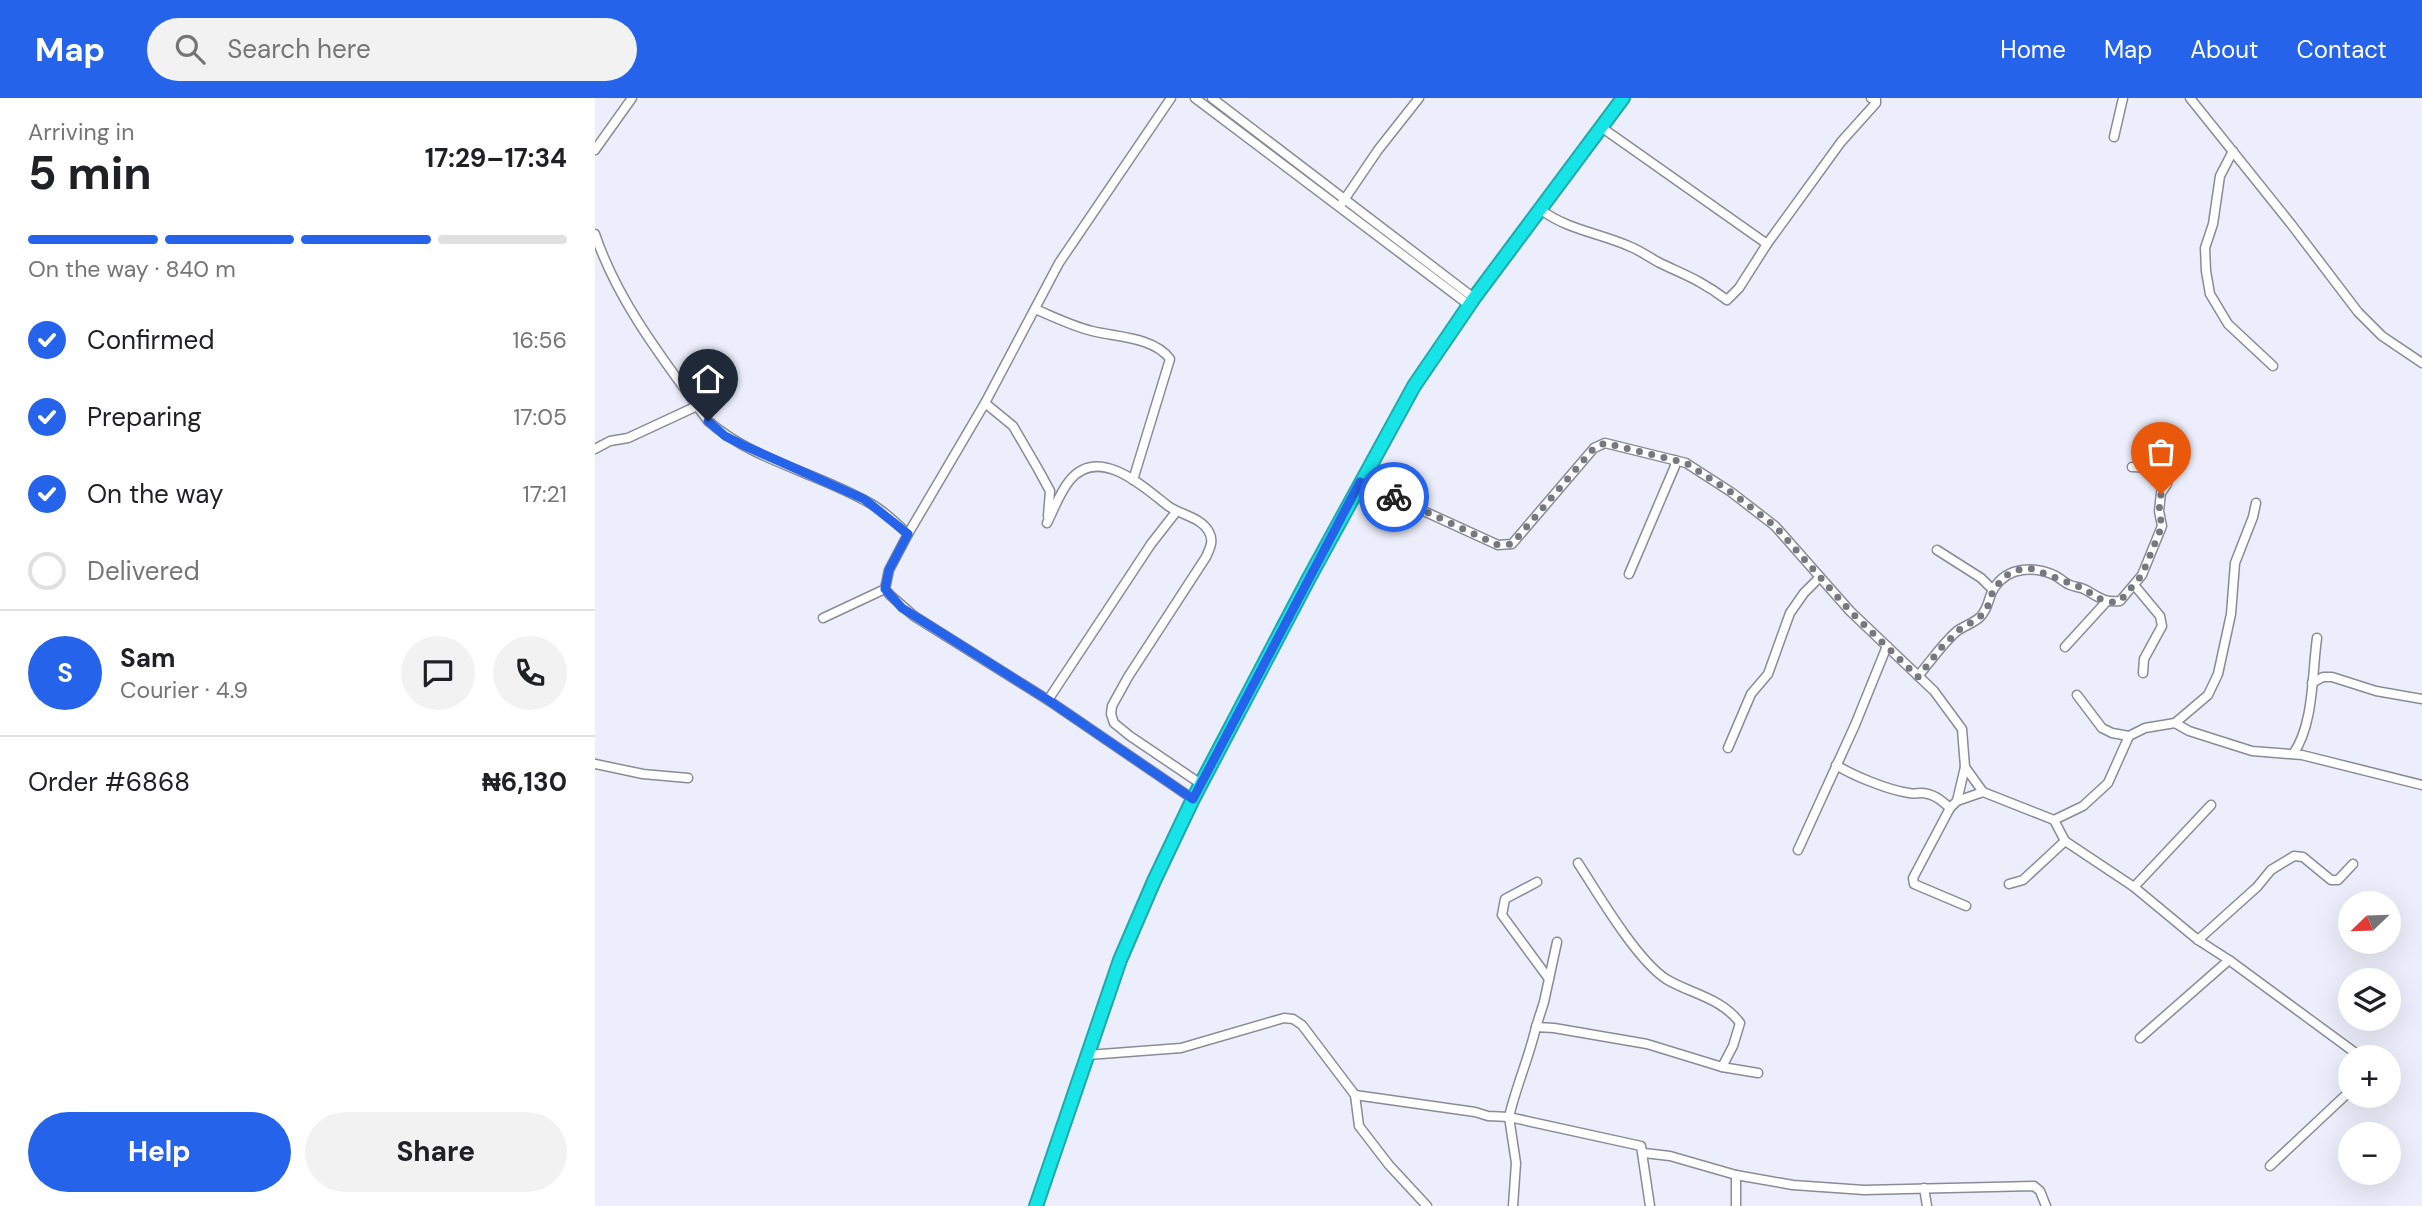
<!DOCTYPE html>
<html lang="en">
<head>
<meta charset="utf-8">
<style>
	body { margin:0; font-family:"DM Sans",sans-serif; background:#f2f2f2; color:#202124; height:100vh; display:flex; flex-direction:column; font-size:26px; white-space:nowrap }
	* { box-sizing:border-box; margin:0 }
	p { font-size:23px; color:#757577 }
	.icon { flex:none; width:38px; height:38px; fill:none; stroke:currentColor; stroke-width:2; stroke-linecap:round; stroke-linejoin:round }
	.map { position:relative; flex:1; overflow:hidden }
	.sheet { display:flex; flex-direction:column; background:#fff; width:595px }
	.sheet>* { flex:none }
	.needle { width:46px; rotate:247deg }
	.fabs { position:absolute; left:1743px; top:793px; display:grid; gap:14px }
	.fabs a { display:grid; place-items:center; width:63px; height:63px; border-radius:50%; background:#fff; box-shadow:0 7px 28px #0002; font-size:35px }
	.pin { position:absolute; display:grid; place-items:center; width:60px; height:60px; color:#fff; margin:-72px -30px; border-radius:50% 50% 50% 0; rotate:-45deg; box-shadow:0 0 7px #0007 }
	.pin .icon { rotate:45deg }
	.courier { position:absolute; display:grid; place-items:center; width:70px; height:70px; margin:-35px; border:5px solid #2563eb; border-radius:50%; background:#fff; color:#222; box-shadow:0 2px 9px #0007 }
	.head em { font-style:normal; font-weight:700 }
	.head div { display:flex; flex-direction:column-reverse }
	.head { display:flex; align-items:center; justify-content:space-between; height:119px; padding:0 28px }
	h1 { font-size:46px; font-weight:700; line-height:52px }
	.bar { display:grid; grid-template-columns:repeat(4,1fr); gap:10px 7px; align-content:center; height:84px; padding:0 28px }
	.bar i { height:9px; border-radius:5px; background:#e0e0e0 }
	.bar .on { background:#2563eb }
	.bar p { grid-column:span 4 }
	.line { display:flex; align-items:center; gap:18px; padding:0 28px; border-top:2px solid #e0e0e0 }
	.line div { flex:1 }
	.round { display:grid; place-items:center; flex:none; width:74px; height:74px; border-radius:37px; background:#f2f2f2 }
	ol { padding:0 28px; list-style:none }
	li { display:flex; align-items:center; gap:21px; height:77px }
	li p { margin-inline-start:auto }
	li .icon { padding:7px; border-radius:50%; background:#2563eb; color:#fff; stroke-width:4 }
	li:last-child { color:#757577 }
	li i { width:38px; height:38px; border:4px solid #e0e0e0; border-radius:50% }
	.primary-button { display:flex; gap:14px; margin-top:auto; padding:14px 28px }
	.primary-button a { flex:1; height:80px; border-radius:42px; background:#2563eb; color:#fff; font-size:28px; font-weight:700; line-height:80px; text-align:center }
	.primary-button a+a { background:#f2f2f2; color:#202124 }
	header { display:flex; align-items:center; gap:42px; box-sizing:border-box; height:98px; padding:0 35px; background:#2563eb; color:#fff }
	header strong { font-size:33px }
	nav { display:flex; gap:38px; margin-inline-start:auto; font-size:24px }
	.search { width:490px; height:63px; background:#f2f2f2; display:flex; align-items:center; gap:18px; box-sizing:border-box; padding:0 24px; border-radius:38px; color:#757577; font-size:26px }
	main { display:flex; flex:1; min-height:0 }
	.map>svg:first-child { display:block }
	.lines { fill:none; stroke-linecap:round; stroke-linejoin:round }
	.minor-casing { stroke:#898b96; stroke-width:11 }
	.highway-casing { stroke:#22a8ab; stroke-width:16 }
	.minor { stroke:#fff; stroke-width:8 }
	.highway { stroke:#16e4e6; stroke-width:12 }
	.done { stroke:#767880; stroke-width:7; stroke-dasharray:0 12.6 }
	.route { stroke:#2563eb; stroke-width:9 }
</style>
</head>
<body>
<header>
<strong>Map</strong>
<div class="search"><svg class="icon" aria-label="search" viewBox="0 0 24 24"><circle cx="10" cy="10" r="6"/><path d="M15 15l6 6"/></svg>Search here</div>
<nav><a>Home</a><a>Map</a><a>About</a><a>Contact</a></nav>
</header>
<main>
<section class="sheet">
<div class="head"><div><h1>5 min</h1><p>Arriving in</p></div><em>17:29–17:34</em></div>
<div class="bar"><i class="on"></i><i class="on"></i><i class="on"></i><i></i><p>On the way · 840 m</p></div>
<ol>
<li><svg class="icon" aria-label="check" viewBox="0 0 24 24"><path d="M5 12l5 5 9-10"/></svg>Confirmed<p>16:56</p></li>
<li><svg class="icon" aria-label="check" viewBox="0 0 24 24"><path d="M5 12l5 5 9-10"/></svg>Preparing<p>17:05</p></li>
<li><svg class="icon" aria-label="check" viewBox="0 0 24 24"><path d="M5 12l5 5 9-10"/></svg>On the way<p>17:21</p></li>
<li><i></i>Delivered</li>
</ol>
<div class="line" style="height:126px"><b class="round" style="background:#2563eb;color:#fff">S</b><div><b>Sam</b><p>Courier · 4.9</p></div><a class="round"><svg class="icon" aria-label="chat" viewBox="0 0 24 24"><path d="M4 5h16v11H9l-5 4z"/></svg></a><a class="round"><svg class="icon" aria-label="phone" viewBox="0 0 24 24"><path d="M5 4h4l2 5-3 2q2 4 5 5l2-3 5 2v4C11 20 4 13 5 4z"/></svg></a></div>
<div class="line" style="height:91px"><div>Order #6868</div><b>₦6,130</b></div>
<div class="primary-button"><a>Help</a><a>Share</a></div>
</section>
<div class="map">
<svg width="1827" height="1108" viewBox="0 0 1827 1108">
	<rect width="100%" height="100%" fill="#eceffb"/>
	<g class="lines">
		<!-- minor casing -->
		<g class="minor-casing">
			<g id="minor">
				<polyline points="576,0 464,165 390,305 313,436 294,472 290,491 295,497 319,518 453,602 598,701"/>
				<polyline points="600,0 874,207"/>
				<polyline points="617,0 879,200"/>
				<polyline points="1595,0 1696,126 1763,214 1787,238 1827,265"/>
				<polyline points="1006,29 1172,146"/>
				<polyline points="1519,39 1528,0"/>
				<polyline points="0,52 37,0"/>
				<polyline points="1638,53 1625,78 1618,126 1610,150 1611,173 1615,196 1633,226 1678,268"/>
				<polyline points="747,105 783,52 824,0"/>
				<path d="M945,111C972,132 1005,135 1036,149C1046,153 1055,160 1065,165C1092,178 1107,183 1132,202L1144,190L1172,146L1246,44L1281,5V2L1276,0"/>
				<path d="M0,136C23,205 71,265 113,323C158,362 219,374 271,403C287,411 300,424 313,436"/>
				<path d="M440,211C459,219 477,228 497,233C521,239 559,239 575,261L538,382"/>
				<polyline points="390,305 418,328 443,371 455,393 453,418"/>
				<polyline points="0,351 15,343 33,340 102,308"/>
				<polyline points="765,384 903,447 917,446 999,350 1010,345 1091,365 1136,394 1180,428 1255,513 1339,593 1367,631 1370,669 1362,703 1355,710 1318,780 1319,786 1371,808"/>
				<path d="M452,425C459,411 465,394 475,382C504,347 549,389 573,408C586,417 606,419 614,434C619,443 615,450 611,459L533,579L517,608L516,616L519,625L535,638L606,686"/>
				<polyline points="1342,452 1386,480 1398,492"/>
				<polyline points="1034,476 1080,368 1080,362"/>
				<polyline points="1540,488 1565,518 1567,528 1549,561 1548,575"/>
				<polyline points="228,520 290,491"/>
				<polyline points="1470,549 1512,503"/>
				<path d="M1323,578C1336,563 1347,546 1362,533C1369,528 1379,525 1385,519C1394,511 1393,499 1399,490C1413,468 1440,468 1461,478C1466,481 1470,485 1475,487C1480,489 1486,489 1491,492C1503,499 1510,505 1525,503L1547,477L1567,428L1564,413L1566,395L1572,386C1560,369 1557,369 1537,369"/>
				<polyline points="1717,585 1728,579 1737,579 1781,593 1827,601"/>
				<polyline points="1482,597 1507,630 1517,635 1534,638"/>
				<polyline points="453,602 556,446 581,414"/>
				<polyline points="1580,625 1613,597 1623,576 1636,516 1640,465 1658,419 1661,405"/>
				<polyline points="1133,650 1156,596 1173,576 1195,515 1209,495 1225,479"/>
				<path d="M1698,656C1719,627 1717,575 1722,540"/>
				<polyline points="0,666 48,676 93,680"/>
				<path d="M1241,667C1259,678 1293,692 1314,695C1317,696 1323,695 1325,695C1338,695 1346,702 1355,710"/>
				<polyline points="1370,669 1388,694"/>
				<polyline points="1362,703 1388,694 1459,722 1470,743 1428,782 1414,786"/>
				<polyline points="1459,722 1488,708 1513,685 1534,638 1550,630 1580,625 1594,633 1657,653 1707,657 1827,687"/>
				<polyline points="1470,743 1539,789 1616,707"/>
				<polyline points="1203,752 1260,627 1292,548"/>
				<path d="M983,765C1003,796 1041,861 1071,881C1096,896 1127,900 1145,925L1138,948L1127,969"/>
				<polyline points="942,784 910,801 907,817 954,881"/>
				<polyline points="1539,789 1603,842 1634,862 1766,959"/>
				<polyline points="1603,842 1662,789 1676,772 1699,758 1708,759 1736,782 1743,782 1758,766"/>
				<polyline points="941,929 949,904 962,844"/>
				<polyline points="1545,940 1634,862"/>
				<polyline points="493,957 586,950 689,920 698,921 707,927 760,997 764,1028 794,1067 832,1108"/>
				<path d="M760,997L880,1014L893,1018L914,1019C921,988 934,960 941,929L959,930L1052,946L1127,969L1163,975"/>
				<polyline points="1049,1055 1075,1058 1141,1077 1198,1087 1269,1092 1439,1088 1445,1093 1451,1108"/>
				<polyline points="1675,1068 1755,993"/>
				<polyline points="1141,1077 1141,1108"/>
				<polyline points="1329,1090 1332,1108"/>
				<polyline points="918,1108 921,1065 914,1019 1046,1048 1055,1108"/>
			</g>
		</g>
		<!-- highway casing -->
		<g class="highway-casing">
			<polyline id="highway" points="441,1108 525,862 559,783 598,701 714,480 819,288 879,200 1028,0"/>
		</g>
		<!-- minor -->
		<use href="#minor" class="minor"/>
		<!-- highway -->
		<use href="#highway" class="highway"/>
	</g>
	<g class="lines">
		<!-- done -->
		<polyline class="done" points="799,399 903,447 917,446 999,350 1010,345 1091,365 1136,394 1180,428 1255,513 1323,579 1346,550 1364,532 1385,519 1394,506 1398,492 1410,478 1423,472 1434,470 1443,473 1490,491 1502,500 1517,504 1525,503 1547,477 1567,428 1564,413 1566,396"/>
		<!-- route -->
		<polyline class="route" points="113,323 130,338 150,348 269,401 313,436 294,472 290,491 307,510 453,602 598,701 765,384 799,399"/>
	</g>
</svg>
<div class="fabs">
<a><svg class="needle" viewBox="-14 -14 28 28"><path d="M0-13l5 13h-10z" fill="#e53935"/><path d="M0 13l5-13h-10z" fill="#757577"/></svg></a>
<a><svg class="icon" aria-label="layers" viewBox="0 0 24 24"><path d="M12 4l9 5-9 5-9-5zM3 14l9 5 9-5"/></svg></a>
<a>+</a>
<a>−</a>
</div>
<div class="pin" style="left:1566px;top:396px;background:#ea580c"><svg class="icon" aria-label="bag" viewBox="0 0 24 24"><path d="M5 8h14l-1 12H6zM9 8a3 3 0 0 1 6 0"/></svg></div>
<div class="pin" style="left:113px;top:323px;background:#1f2937"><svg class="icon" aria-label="home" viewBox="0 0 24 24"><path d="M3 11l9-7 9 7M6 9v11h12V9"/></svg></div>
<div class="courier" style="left:799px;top:399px"><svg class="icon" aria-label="bike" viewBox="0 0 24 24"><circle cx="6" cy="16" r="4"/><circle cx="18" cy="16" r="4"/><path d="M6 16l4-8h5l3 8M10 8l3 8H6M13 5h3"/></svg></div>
</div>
</main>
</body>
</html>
